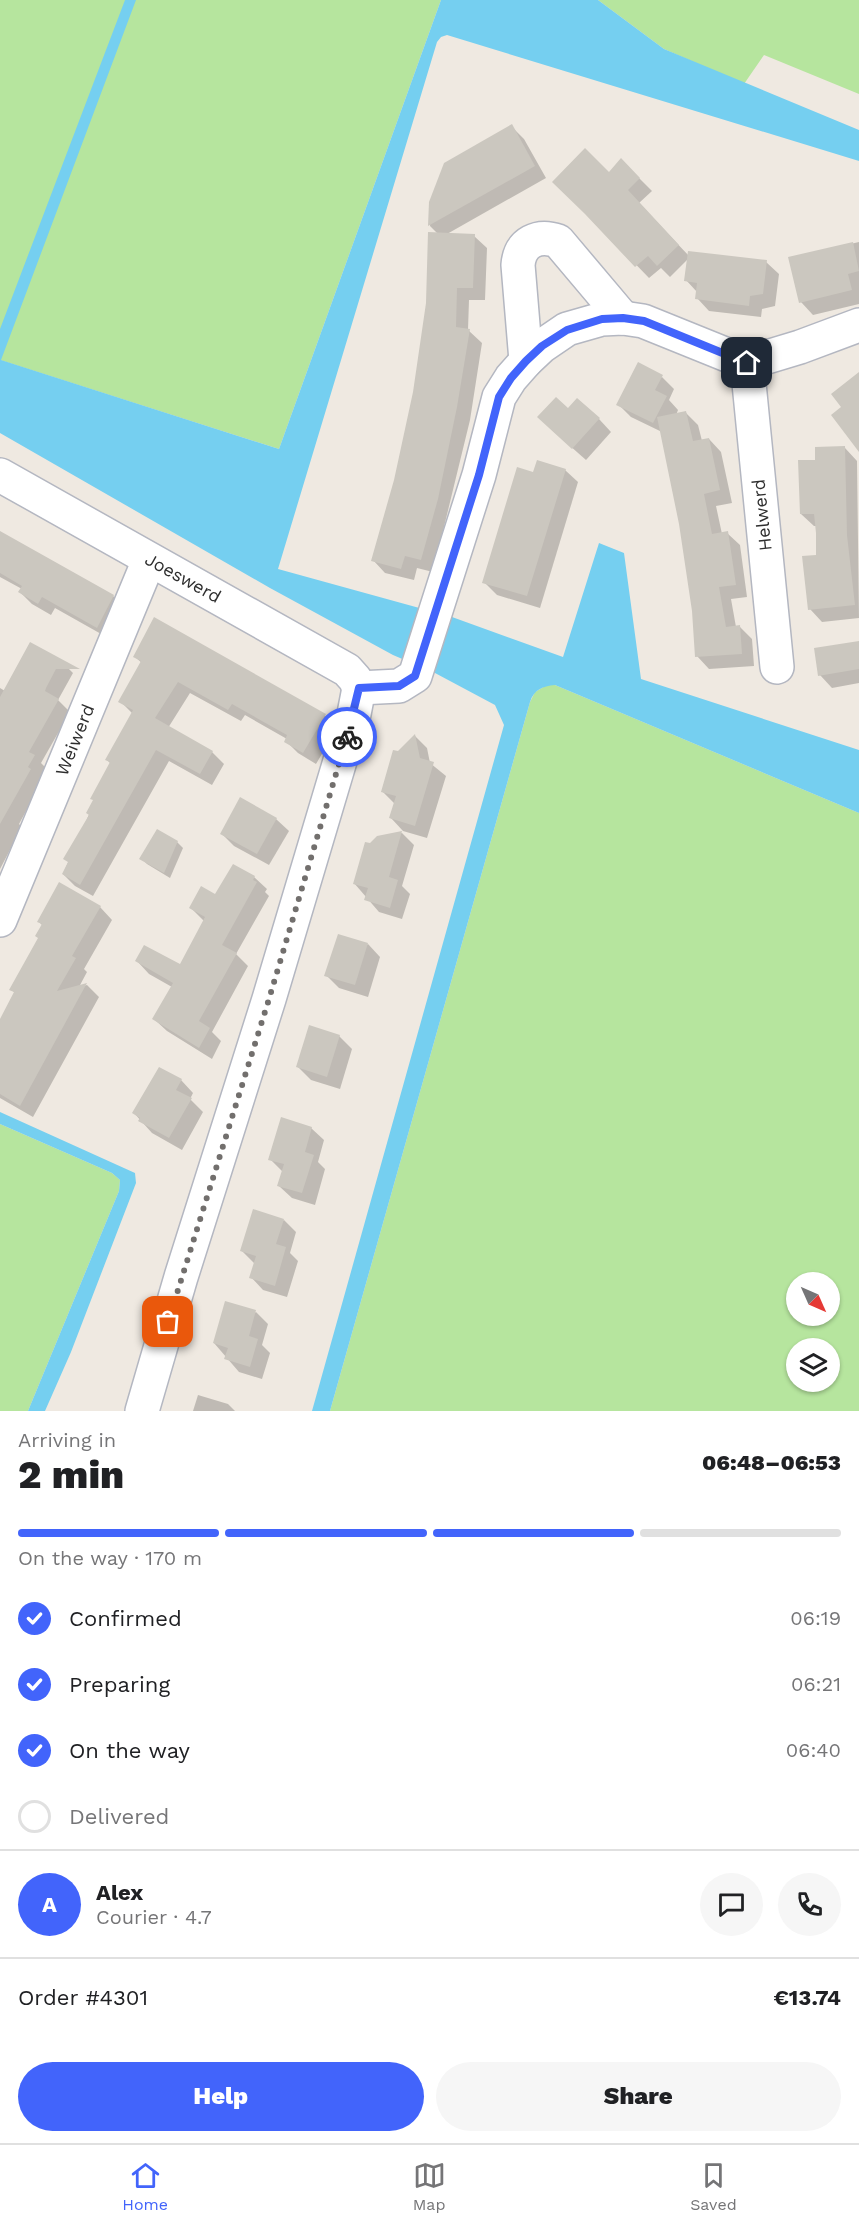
<!DOCTYPE html>
<html lang="en">
<head>
<meta charset="utf-8">
<style>
	body { margin:0; font-family:"Work Sans",sans-serif; background:#f6f6f6; color:#202124; height:100vh; display:flex; flex-direction:column; font-size:22px; white-space:nowrap }
	* { box-sizing:border-box; margin:0 }
	p { font-size:20px; color:#757577 }
	.icon { flex:none; width:33px; height:33px; fill:none; stroke:currentColor; stroke-width:2; stroke-linecap:round; stroke-linejoin:round }
	.map { position:relative; height:1411px; overflow:hidden }
	.panel { display:flex; flex-direction:column; background:#fff; flex:1 }
	.panel>* { flex:none }
	.needle { width:39px; rotate:135deg }
	.controls { position:absolute; left:786px; top:1272px; display:grid; gap:12px }
	.controls a { display:grid; place-items:center; width:54px; height:54px; border-radius:50%; background:#fff; box-shadow:0 2px 4px #0004; font-size:30px }
	.pin { position:absolute; display:grid; place-items:center; width:51px; height:51px; color:#fff; margin:-26px; border-radius:12px; box-shadow:0 3px 9px #0006 }
	.courier { position:absolute; display:grid; place-items:center; width:60px; height:60px; margin:-30px; border:4px solid #4264fb; border-radius:50%; background:#fff; color:#222; box-shadow:0 2px 8px #0007 }
	.headline em { font-style:normal; font-weight:800 }
	.headline div { display:flex; flex-direction:column-reverse }
	.headline { display:flex; align-items:center; justify-content:space-between; height:102px; padding:0 18px }
	h1 { font-size:39px; font-weight:800; line-height:45px }
	.bar { display:grid; grid-template-columns:repeat(4,1fr); gap:9px 6px; align-content:center; height:72px; padding:0 18px }
	.bar i { height:8px; border-radius:4px; background:#e0e0e0 }
	.bar .on { background:#4264fb }
	.bar p { grid-column:span 4 }
	.line { display:flex; align-items:center; gap:15px; padding:0 18px; border-top:2px solid #e0e0e0 }
	.line div { flex:1 }
	.round { display:grid; place-items:center; flex:none; width:63px; height:63px; border-radius:32px; background:#f6f6f6 }
	ol { padding:0 18px; list-style:none }
	li { display:flex; align-items:center; gap:18px; height:66px }
	li p { margin-inline-start:auto }
	li .icon { padding:6px; border-radius:50%; background:#4264fb; color:#fff; stroke-width:4 }
	li:last-child { color:#757577 }
	li i { width:33px; height:33px; border:3px solid #e0e0e0; border-radius:50% }
	.action { display:flex; gap:12px; margin-top:auto; padding:12px 18px }
	.action a { flex:1; height:69px; border-radius:36px; background:#4264fb; color:#fff; font-size:24px; font-weight:800; line-height:69px; text-align:center }
	.action a+a { background:#f6f6f6; color:#202124 }
	.menu { display:flex; justify-content:space-around; align-items:center; height:84px; border-top:2px solid #e0e0e0; background:#fff; font-size:16px; color:#757577 }
	.menu a { display:grid; justify-items:center; gap:3px }
	.menu .on { color:#4264fb }
	.map>svg:first-child { display:block }
	.green { fill:#b6e59e; fill-rule:evenodd }
	.water { fill:#75cff0 }
	.shadow { fill:#0003 }
	.building { fill:#cbc7bf }
	.lines { fill:none; stroke-linecap:round; stroke-linejoin:round }
	.minor-casing { stroke:#b4b7c1; stroke-width:36 }
	.minor { stroke:#fff; stroke-width:33 }
	.done { stroke:#726f6d; stroke-width:6; stroke-dasharray:0 10.8 }
	.route { stroke:#4264fb; stroke-width:8 }
	.labels { text-anchor:middle; stroke-width:6; stroke-linejoin:round; paint-order:stroke }
	.street-label { font-size:18px; fill:#2e2e2e; stroke:#fff }
</style>
</head>
<body>
<div class="map">
<svg width="859" height="1411" viewBox="0 0 859 1411">
	<rect width="100%" height="100%" fill="#efe9e1"/>
	<!-- green -->
	<g class="green">
		<polygon points="0,0 441,0 279,449 0,360"/>
		<polygon points="598,0 859,0 859,94 764,55 744,84 664,49"/>
		<path d="M547,685H555L859,813V1411H330L530,702L535,692ZM796,1282H830V1316H796ZM796,1348H830V1382H796Z"/>
		<polygon points="0,1124 112,1173 120,1180 119,1191 28,1411 0,1411"/>
	</g>
	<!-- water -->
	<g class="water">
		<path d="M125,0H136L1,360L279,449L441,0H598L664,49L859,130V161L447,35L441,37L437,42L278,569L452,617L563,657L599,543L624,553L641,679L859,750V813L555,685C542,686 534,690 530,702L330,1411H312L504,725L495,705L435,673L393,655L270,588L0,433V329Z"/>
		<polygon points="0,1112 135,1173 136,1183 71,1352 45,1411 28,1411 119,1191 120,1180 112,1173 0,1124"/>
	</g>
	<!-- shadow -->
	<g class="shadow">
		<polygon points="511,126 524,139 546,178 447,234 474,236 487,248 485,300 469,300 468,330 482,343 470,420 433,572 417,568 414,580 385,573 373,560 395,480 414,392 438,234 430,226 431,203"/>
		<polygon points="621,160 652,191 639,203 689,256 766,262 779,274 775,306 762,309 761,317 709,311 697,298 697,292 686,280 688,259 670,277 661,268 649,278 592,219 610,174"/>
		<polygon points="859,242 859,304 813,315 801,302 790,258"/>
		<polygon points="662,377 674,389 669,400 678,410 676,415 686,413 698,425 702,441 709,439 721,452 732,503 716,506 722,534 727,533 740,545 747,597 731,599 736,627 740,627 752,639 754,666 709,669 697,656 694,611 680,524 662,432 631,417 618,404"/>
		<polygon points="569,410 599,419 611,432 586,460 552,430"/>
		<polygon points="845,448 857,461 859,618 822,622 810,609 818,556 816,526 814,526 801,514 816,461"/>
		<polygon points="565,470 578,482 540,608 497,595 484,582 534,474"/>
		<polygon points="0,533 113,596 126,609 110,639 55,608 51,615 32,604 20,592 22,589 0,577"/>
		<polygon points="155,620 325,716 337,728 316,764 298,753 286,741 287,739 245,715 241,721 190,693 168,728 212,752 224,764 212,785 169,761 93,896 75,886 63,874 111,764 107,760 133,714 120,701 142,663 135,657"/>
		<polygon points="859,642 859,683 832,688 820,675"/>
		<polygon points="61,661 73,673 58,700 70,712 41,763 46,768 40,780 42,782 19,824 22,827 0,869 0,688 5,691"/>
		<polygon points="415,736 427,748 430,763 446,776 427,838 403,831 391,818 395,804 382,791"/>
		<polygon points="276,819 289,831 269,865 234,846 221,833"/>
		<polygon points="402,833 414,845 402,886 410,894 402,919 379,912 354,883 371,845 378,837"/>
		<polygon points="177,842 183,848 170,878 147,864 141,858"/>
		<polygon points="234,866 254,877 267,889 265,892 269,896 236,954 248,966 212,1032 221,1041 212,1059 167,1031 154,1019 172,987 149,974 137,961 181,966 204,921 191,908 216,896"/>
		<polygon points="100,907 112,920 84,969 87,972 79,987 87,985 99,997 33,1117 0,1098 0,1029 15,993 11,989 40,938 43,926 39,922"/>
		<polygon points="368,944 380,957 368,997 339,988 326,975"/>
		<polygon points="339,1036 352,1049 340,1089 311,1080 298,1067"/>
		<polygon points="181,1080 193,1093 190,1099 203,1112 182,1150 152,1133 134,1113"/>
		<polygon points="311,1128 324,1140 318,1162 325,1169 315,1205 292,1198 279,1186 283,1172 270,1159"/>
		<polygon points="284,1220 296,1232 290,1253 298,1261 287,1297 263,1290 251,1277 255,1264 242,1251"/>
		<polygon points="256,1312 268,1324 262,1345 270,1353 262,1379 239,1372 214,1343"/>
		<polygon points="198,1395 228,1404 235,1411 193,1411"/>
	</g>
	<!-- building -->
	<g class="building">
		<polygon points="512,124 535,166 428,226 429,202 444,163"/>
		<polygon points="585,148 609,172 621,158 640,178 628,190 679,245 657,266 648,256 635,267 585,214 552,182"/>
		<polygon points="428,232 475,234 473,288 457,288 456,327 470,329 457,407 438,499 421,560 405,556 401,569 371,561 394,480 413,392 426,303"/>
		<polygon points="853,242 859,271 848,274 852,290 799,303 788,257"/>
		<polygon points="688,251 767,260 763,294 750,296 749,306 695,299 697,283 684,281"/>
		<polygon points="638,362 663,375 655,390 667,396 653,423 616,405"/>
		<polygon points="859,372 859,452 831,415 841,407 831,394"/>
		<polygon points="556,397 568,408 577,398 600,418 572,449 537,417"/>
		<polygon points="686,411 693,441 709,438 720,490 704,494 712,534 728,531 736,585 719,587 726,627 740,625 742,654 695,657 692,611 679,524 657,417"/>
		<polygon points="845,446 847,535 855,605 808,610 802,556 816,555 816,533 814,514 800,514 798,460 815,460 815,447"/>
		<polygon points="537,460 566,469 527,596 482,583 517,467 533,472"/>
		<polygon points="0,531 114,595 97,628 42,597 38,604 18,592 22,586 0,573"/>
		<polygon points="154,617 326,714 303,753 284,742 287,735 269,725 232,704 228,710 178,682 155,718 213,751 200,774 156,750 80,885 62,874 68,862 63,859 89,815 86,813 93,800 90,799 110,762 105,760 133,710 118,702 141,661 133,657"/>
		<polygon points="859,641 859,669 818,676 814,648"/>
		<polygon points="30,642 80,669 56,669 46,688 45,691 59,699 29,752 35,755 28,767 31,769 0,824 0,697"/>
		<polygon points="415,734 420,758 434,762 415,826 389,818 396,796 381,792 393,750 398,751"/>
		<polygon points="240,797 277,818 257,854 220,834"/>
		<polygon points="157,829 178,841 164,873 139,859"/>
		<polygon points="402,831 389,877 398,880 390,908 364,900 368,888 353,884 365,842 370,843 377,836"/>
		<polygon points="233,864 255,876 253,880 257,882 222,945 237,953 199,1021 210,1028 199,1048 152,1019 173,983 135,961 144,945 180,964 205,917 189,908 201,886 215,894"/>
		<polygon points="59,882 101,906 72,956 76,958 57,991 87,983 20,1106 0,1094 0,1019 14,992 9,990 38,938 35,936 42,924 37,922"/>
		<polygon points="338,934 368,943 355,985 324,976"/>
		<polygon points="309,1025 340,1035 327,1077 296,1067"/>
		<polygon points="159,1067 182,1079 176,1090 192,1098 169,1138 138,1121 140,1118 132,1113"/>
		<polygon points="281,1117 312,1127 305,1152 314,1155 302,1193 277,1186 284,1164 268,1160"/>
		<polygon points="253,1209 284,1219 276,1244 286,1247 275,1286 249,1278 256,1256 240,1251"/>
		<polygon points="225,1301 256,1310 249,1336 258,1339 250,1367 224,1359 228,1348 213,1343"/>
	</g>
	<g class="lines">
		<!-- minor casing -->
		<g class="minor-casing">
			<g id="minor">
				<path d="M526,361L518,265C520,242 538,234 558,241L623,318"/>
				<polyline points="747,363 800,347 859,325"/>
				<polyline points="0,475 347,670 355,679 359,688"/>
				<polyline points="359,688 399,686 415,676 479,475 499,397 511,378 526,361 542,346 567,329 602,319 623,318 643,321 747,363 777,667"/>
				<polyline points="0,920 149,560"/>
				<polyline points="142,1411 181,1277 269,999 354,714 359,688"/>
			</g>
		</g>
		<!-- minor -->
		<use href="#minor" class="minor"/>
	</g>
	<g class="lines">
		<!-- done -->
		<polyline class="done" points="168,1322 269,999 347,737"/>
		<!-- route -->
		<polyline class="route" points="347,737 359,688 399,686 415,676 479,475 499,397 511,378 526,361 542,346 567,330 602,319 623,318 644,321 747,363"/>
	</g>
	<g class="labels">
		<!-- street labels -->
		<g class="street-label">
			<text transform="translate(762 515) rotate(-96)" y="6">Helwerd</text>
			<text transform="translate(183 578) rotate(29)" y="6">Joeswerd</text>
			<text transform="translate(75 740) rotate(-68)" y="6">Weiwerd</text>
		</g>
	</g>
</svg>
<div class="controls">
<a><svg class="needle" viewBox="-14 -14 28 28"><path d="M0-13l5 13h-10z" fill="#e53935"/><path d="M0 13l5-13h-10z" fill="#757577"/></svg></a>
<a><svg class="icon" aria-label="layers" viewBox="0 0 24 24"><path d="M12 4l9 5-9 5-9-5zM3 14l9 5 9-5"/></svg></a>
</div>
<div class="pin" style="left:168px;top:1322px;background:#ea580c"><svg class="icon" aria-label="bag" viewBox="0 0 24 24"><path d="M5 8h14l-1 12H6zM9 8a3 3 0 0 1 6 0"/></svg></div>
<div class="pin" style="left:747px;top:363px;background:#1f2937"><svg class="icon" aria-label="home" viewBox="0 0 24 24"><path d="M3 11l9-7 9 7M6 9v11h12V9"/></svg></div>
<div class="courier" style="left:347px;top:737px"><svg class="icon" aria-label="bike" viewBox="0 0 24 24"><circle cx="6" cy="16" r="4"/><circle cx="18" cy="16" r="4"/><path d="M6 16l4-8h5l3 8M10 8l3 8H6M13 5h3"/></svg></div>
</div>
<section class="panel">
<div class="headline"><div><h1>2 min</h1><p>Arriving in</p></div><em>06:48–06:53</em></div>
<div class="bar"><i class="on"></i><i class="on"></i><i class="on"></i><i></i><p>On the way · 170 m</p></div>
<ol>
<li><svg class="icon" aria-label="check" viewBox="0 0 24 24"><path d="M5 12l5 5 9-10"/></svg>Confirmed<p>06:19</p></li>
<li><svg class="icon" aria-label="check" viewBox="0 0 24 24"><path d="M5 12l5 5 9-10"/></svg>Preparing<p>06:21</p></li>
<li><svg class="icon" aria-label="check" viewBox="0 0 24 24"><path d="M5 12l5 5 9-10"/></svg>On the way<p>06:40</p></li>
<li><i></i>Delivered</li>
</ol>
<div class="line" style="height:108px"><b class="round" style="background:#4264fb;color:#fff">A</b><div><b>Alex</b><p>Courier · 4.7</p></div><a class="round"><svg class="icon" aria-label="chat" viewBox="0 0 24 24"><path d="M4 5h16v11H9l-5 4z"/></svg></a><a class="round"><svg class="icon" aria-label="phone" viewBox="0 0 24 24"><path d="M5 4h4l2 5-3 2q2 4 5 5l2-3 5 2v4C11 20 4 13 5 4z"/></svg></a></div>
<div class="line" style="height:78px"><div>Order #4301</div><b>€13.74</b></div>
<div class="action"><a>Help</a><a>Share</a></div>
</section>
<nav class="menu">
<a class="on"><svg class="icon" aria-label="home" viewBox="0 0 24 24"><path d="M3 11l9-7 9 7M6 9v11h12V9"/></svg>Home</a>
<a><svg class="icon" aria-label="map" viewBox="0 0 24 24"><path d="M3 6l6-2 6 2 6-2v14l-6 2-6-2-6 2zM9 4v14M15 6v14"/></svg>Map</a>
<a><svg class="icon" aria-label="saved" viewBox="0 0 24 24"><path d="M7 4h10v16l-5-4-5 4z"/></svg>Saved</a>
</nav>
</body>
</html>
